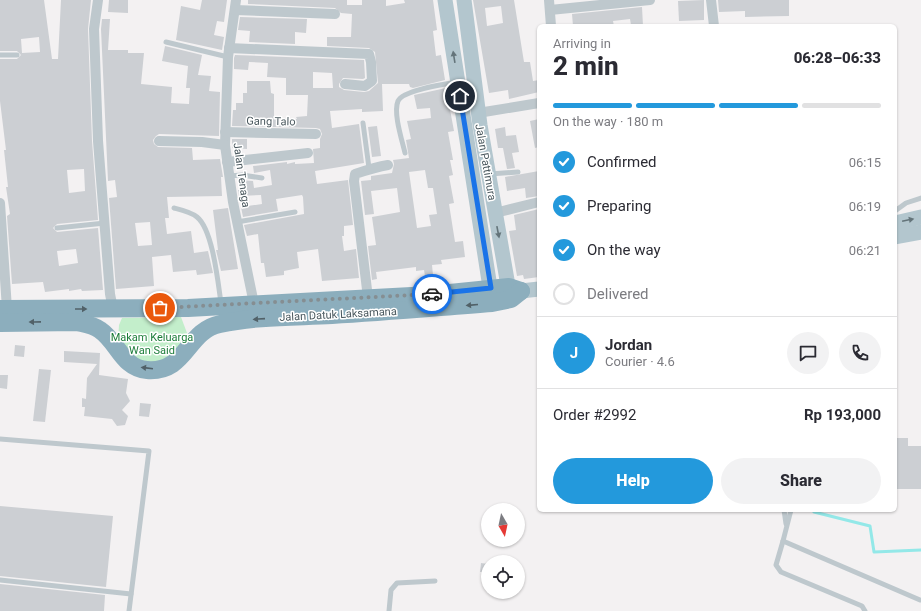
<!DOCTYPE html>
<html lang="en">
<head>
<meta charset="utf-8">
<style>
	body { margin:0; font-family:Roboto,sans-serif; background:#f2f2f3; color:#2b2b33; height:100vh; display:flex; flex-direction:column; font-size:15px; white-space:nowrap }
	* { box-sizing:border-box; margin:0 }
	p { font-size:13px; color:#7c7c81 }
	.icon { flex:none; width:22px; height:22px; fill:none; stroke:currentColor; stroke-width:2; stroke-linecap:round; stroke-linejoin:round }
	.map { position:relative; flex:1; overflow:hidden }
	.side { position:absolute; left:537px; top:24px; width:360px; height:488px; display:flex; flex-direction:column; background:#fff; border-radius:6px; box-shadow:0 1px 3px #0004 }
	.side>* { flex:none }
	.needle { width:26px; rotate:171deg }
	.tools { position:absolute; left:481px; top:503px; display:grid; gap:8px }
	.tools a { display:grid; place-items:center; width:44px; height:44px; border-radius:50%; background:#fff; box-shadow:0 1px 3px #0004; font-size:20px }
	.pin { position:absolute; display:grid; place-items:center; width:34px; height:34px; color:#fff; margin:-17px; border:2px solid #fff; border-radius:50%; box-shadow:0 1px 4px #0007 }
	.courier { position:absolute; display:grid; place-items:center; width:40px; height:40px; margin:-20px; border:3px solid #1a73e8; border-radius:50%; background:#fff; color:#222; box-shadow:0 1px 5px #0007 }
	.headline em { font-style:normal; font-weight:800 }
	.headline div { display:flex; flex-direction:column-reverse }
	.headline { display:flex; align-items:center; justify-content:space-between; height:68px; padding:0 16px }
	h1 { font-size:26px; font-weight:800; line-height:30px }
	.bar { display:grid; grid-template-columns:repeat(4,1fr); gap:6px 4px; align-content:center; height:48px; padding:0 16px }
	.bar i { height:5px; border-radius:3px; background:#e1e1e2 }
	.bar .active { background:#2399dc }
	.bar p { grid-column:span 4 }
	.line { display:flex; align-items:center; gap:10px; padding:0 16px; border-top:1px solid #e1e1e2 }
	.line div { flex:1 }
	.round { display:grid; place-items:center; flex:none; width:42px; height:42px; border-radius:21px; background:#f2f2f3 }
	ol { padding:0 16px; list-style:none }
	li { display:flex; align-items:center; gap:12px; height:44px }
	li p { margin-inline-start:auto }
	li .icon { padding:4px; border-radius:50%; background:#2399dc; color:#fff; stroke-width:4 }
	li:last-child { color:#7c7c81 }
	li i { width:22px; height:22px; border:2px solid #e1e1e2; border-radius:50% }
	.primary-button { display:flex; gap:8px; margin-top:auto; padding:8px 16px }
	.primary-button a { flex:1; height:46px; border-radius:24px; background:#2399dc; color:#fff; font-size:16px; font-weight:800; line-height:46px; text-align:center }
	.primary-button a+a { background:#f2f2f3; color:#2b2b33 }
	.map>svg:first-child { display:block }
	.green { fill:#c3eecb }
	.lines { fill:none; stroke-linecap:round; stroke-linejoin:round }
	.stream { stroke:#93e8e8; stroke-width:3 }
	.building { fill:#cccfd3; fill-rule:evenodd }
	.lane { stroke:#bec8cd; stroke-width:5 }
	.street { stroke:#bec8cd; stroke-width:10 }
	.primary { stroke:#b3c6ce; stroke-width:15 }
	.highway { stroke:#8caebd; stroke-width:18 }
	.oneway { fill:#64747a }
	.oneway2 { fill:#516168 }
	.done { stroke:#858e92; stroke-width:4; stroke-dasharray:0 7.2 }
	.route { stroke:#1a73e8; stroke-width:5 }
	.labels { text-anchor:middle; stroke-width:3; stroke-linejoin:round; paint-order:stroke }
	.street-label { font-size:11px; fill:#4a585e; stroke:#fff }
	.park-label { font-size:11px; fill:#1d7d3a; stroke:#fff }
</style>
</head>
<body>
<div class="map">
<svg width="921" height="611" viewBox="0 0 921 611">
	<rect width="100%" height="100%" fill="#f3f1f2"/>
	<!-- green -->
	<polygon class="green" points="181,317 187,333 183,350 148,370 118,342 119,325 122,318"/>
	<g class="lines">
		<!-- stream -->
		<polyline class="stream" points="815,510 814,512 870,526 874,552 921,550"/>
	</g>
	<!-- building -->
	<g class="building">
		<path d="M0,0H44L52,59H58L61,0H91L88,29L92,141L98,220L57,224L53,228L57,232L98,228L103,290L82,291L81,289L69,291V289L45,292L43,282L12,284L7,216L10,214L6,187H8L4,150H6L0,101V59H17L21,55L17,51H0ZM39,37L40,52L22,53L21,39ZM84,169L85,191L69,193L67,170ZM76,249L78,263L59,266L57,251Z"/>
		<polygon points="109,0 128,0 128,13 108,12"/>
		<polygon points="202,0 227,0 224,22 217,21 214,35 224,37 222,50 176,40 181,6 200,10"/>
		<path d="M248,0H347V5H362V0H386V6L405,3L404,0H433L437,30L433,31L436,56L441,55L445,80L413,88L410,87L409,84H382L383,111L362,112V109L330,111L332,128L359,124L364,163L315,171L317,184L348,180L353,225L344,226V236H342L344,251L356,249L359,278L322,281L318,249L297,252L299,268L284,271V275L266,277L264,263H261L258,234L247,236L244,225L304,214L303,197L302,195L276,199L278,211L243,217L241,207L262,204L261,195L239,196L238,190H241L239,180L253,181L254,188L272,185L270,170L254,173L253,166L287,162V164L295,162V164L314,163L313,149L320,148V139L322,134L320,129L316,128L232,126L233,110H236V103H243V93H247V81H270L271,93L274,94V118L297,119L296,117L307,116L308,95H286V78L267,77L268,63L249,62L248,70L234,69V58L235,55L364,60L365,78L363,79L343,78L339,84V87L344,90L364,92L369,91L378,83L375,52L369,48L327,46V37H351L352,14L341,13L335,8L248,4ZM313,72L332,73L333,88H313Z"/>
		<path d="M473,0H514L524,62H530L533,81L539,80V92L509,99L508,90L489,93ZM501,6L503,23L487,26L485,8Z"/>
		<polygon points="704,0 704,20 679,21 678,1"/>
		<polygon points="718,0 789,0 789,16 745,17 745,11 719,12"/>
		<polygon points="642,7 643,26 631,25 630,19 613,21 614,26 573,26 572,14"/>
		<polygon points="240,17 307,19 306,33 295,32 295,44 249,42 250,31 238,30"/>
		<path d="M102,19H110L108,50H128V53H144L141,84L172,87L171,103L189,104L190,88H186L188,66L162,61L165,46L202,55L198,75L211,76L209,91L220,92L219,136L159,134L156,136L153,140L154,144L158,147L192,148L193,160L220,159L223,177H221L222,196L167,197L169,218H165L167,234L191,231L194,253L208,251L213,273L197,275L196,270L173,272L171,255L152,257L154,286L116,289L109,198L117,197L115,180L108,181L101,29ZM150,222L152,245L138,246L135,223Z"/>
		<path d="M446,88L454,131L448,132L453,160H450L453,175L449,176L454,203L449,204L455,242L463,241L465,257L441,260L442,264L432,265L433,275L425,276L424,270L416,271V267L376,272L377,279L372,280L368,246L376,245L372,217L400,212L397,188L371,191L374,214L365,215L361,181L371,180V176L392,173L394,164L393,160L409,158L406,140L411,139L407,121L431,118L430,108L417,109L414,95ZM425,170L428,188H433L437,214L429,215L431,226L417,228L409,172Z"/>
		<polygon points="539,119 539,147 535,148 530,121"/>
		<polygon points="377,126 381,156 372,157 368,127"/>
		<polygon points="505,127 506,136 516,135 519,152 512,153 515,168 507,169 503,148 498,148 495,129"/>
		<polygon points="232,139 247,139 247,149 232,148"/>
		<polygon points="539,171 539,196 526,198 525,188 507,191 505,177"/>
		<polygon points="228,208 238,269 221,271 216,250 218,250 213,210"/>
		<polygon points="539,209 539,277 524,279 523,275 517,276 509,231 516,230 514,215"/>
		<polygon points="15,345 25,346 24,357 14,356"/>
		<polygon points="64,351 100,353 99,375 128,379 126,393 130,401 122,410 128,416 125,425 117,426 112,419 84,416 85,407 82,407 82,398 86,399 87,378 97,364 64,362"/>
		<polygon points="39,369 51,370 45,422 33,421"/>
		<polygon points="0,375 8,375 7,389 0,388"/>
		<polygon points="140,403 151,404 149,417 139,416"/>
		<polygon points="895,438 908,438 908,446 921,446 921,489 895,489"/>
		<polygon points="0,506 113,516 106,587 0,576"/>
		<polygon points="481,563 488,564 488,572 480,572"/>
		<polygon points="0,584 105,595 104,611 0,611"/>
	</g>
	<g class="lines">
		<!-- lane -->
		<g class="lane">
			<polyline points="166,42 228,57"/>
			<polyline points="0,55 17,55"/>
			<polyline points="363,123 369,168"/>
			<path d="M405,153C402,140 393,113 398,101C403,90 445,84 457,82"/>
			<polyline points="490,174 518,172"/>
			<polyline points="229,176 242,175 262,178"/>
			<path d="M174,208C182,210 191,212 197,217C213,230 218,283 221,303"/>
			<polyline points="895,211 906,203 921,198"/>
			<polyline points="237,222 295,212"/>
			<polyline points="57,228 105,223"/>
			<polyline points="0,439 149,451 129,611"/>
			<polyline points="784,510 786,524"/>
			<polyline points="791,510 783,541 920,600"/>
			<polyline points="783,541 776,565 781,572 862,606 865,611"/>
			<polyline points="0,580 131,594"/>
			<polyline points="389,611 391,590 397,583 435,581"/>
		</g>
		<!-- street -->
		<g class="street">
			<polyline points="98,0 94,29 98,141 110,294 113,309"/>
			<polyline points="236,0 228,57 225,145 233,202 254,304"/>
			<polyline points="549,0 551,26"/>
			<polyline points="711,0 714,26"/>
			<polyline points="235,10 335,14"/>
			<polyline points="550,10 650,0"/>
			<polyline points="229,48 369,54 371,62 372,81 365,86 345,84"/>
			<polyline points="478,113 539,103"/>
			<polyline points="225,132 316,134"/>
			<polyline points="159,141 202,142 225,145"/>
			<polyline points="227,162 308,153"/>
			<polyline points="0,203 7,309"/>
			<polyline points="495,213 539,202"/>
			<path d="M368,298L354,181L355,174C367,170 376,167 388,165"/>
		</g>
		<!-- primary -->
		<g class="primary">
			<polyline points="445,0 492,300"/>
			<polyline points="464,0 480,125 510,297"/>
			<polyline points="895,223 921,217"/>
			<polyline points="895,237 921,232"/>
			<polyline points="521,291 539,289"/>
		</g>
		<!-- highway -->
		<g class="highway">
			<polyline points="0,309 188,308 430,295 509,287 521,291"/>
			<path d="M0,323L77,322C85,324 93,325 100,330C118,342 122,368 147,370C187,373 186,331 220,324C256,316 295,317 332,315C385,312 439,307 492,303L511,299L521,291"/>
		</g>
	</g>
	<!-- one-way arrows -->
	<defs><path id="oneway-solid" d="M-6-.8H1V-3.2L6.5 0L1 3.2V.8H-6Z"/></defs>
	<g class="oneway">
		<use href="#oneway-solid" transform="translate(454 57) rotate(-99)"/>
		<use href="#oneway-solid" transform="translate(908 220) rotate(-12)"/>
		<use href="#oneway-solid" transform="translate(498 232) rotate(79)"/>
	</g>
	<g class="oneway2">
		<use href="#oneway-solid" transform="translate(472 305) rotate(175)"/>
		<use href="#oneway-solid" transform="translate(81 309)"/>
		<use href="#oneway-solid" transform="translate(259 319) rotate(176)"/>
		<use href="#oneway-solid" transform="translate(35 322) rotate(179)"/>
		<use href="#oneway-solid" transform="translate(147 368) rotate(-173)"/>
	</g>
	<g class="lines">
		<!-- done -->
		<polyline class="done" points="160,308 432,294"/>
		<!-- route -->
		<polyline class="route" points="432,294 491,288 460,96"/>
	</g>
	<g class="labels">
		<!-- street labels -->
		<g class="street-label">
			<text transform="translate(271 121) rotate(1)" y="4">Gang Talo</text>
			<text transform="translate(486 162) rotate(80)" y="4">Jalan Pattimura</text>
			<text transform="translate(242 175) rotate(82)" y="4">Jalan Tenaga</text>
			<text transform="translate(338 314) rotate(-3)" y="4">Jalan Datuk Laksamana</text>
		</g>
		<!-- park labels -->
		<g class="park-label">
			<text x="152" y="341">Makam Keluarga<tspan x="152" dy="13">Wan Said</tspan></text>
		</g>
	</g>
</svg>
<div class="tools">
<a><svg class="needle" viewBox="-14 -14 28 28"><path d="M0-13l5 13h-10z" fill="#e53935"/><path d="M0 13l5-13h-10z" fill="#7c7c81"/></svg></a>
<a><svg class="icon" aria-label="locate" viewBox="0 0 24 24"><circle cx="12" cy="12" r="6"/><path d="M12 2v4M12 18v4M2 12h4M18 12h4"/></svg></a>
</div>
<div class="pin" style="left:160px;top:308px;background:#ea580c"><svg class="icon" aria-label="bag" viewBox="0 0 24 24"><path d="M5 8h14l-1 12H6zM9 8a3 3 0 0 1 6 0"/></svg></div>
<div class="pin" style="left:460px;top:96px;background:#1f2937"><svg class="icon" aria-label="home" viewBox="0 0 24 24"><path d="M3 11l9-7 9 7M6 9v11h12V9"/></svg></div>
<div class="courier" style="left:432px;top:294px"><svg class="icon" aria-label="car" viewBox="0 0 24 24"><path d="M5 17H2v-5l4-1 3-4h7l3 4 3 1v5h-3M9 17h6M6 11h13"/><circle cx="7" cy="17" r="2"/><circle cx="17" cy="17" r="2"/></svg></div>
<section class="side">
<div class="headline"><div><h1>2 min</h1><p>Arriving in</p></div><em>06:28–06:33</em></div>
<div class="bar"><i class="active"></i><i class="active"></i><i class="active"></i><i></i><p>On the way · 180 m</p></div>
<ol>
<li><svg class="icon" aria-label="check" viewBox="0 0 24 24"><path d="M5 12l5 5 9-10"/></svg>Confirmed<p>06:15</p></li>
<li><svg class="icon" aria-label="check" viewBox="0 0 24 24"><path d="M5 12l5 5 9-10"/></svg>Preparing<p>06:19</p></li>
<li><svg class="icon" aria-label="check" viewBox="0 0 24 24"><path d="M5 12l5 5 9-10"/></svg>On the way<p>06:21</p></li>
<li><i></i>Delivered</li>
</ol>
<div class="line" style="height:72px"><b class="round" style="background:#2399dc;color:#fff">J</b><div><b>Jordan</b><p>Courier · 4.6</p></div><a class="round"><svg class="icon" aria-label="chat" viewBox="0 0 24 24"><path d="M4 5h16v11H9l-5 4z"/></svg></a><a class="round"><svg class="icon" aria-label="phone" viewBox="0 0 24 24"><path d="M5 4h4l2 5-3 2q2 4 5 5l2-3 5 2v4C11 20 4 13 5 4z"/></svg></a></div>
<div class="line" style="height:52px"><div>Order #2992</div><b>Rp 193,000</b></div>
<div class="primary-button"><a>Help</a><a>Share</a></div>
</section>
</div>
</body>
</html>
